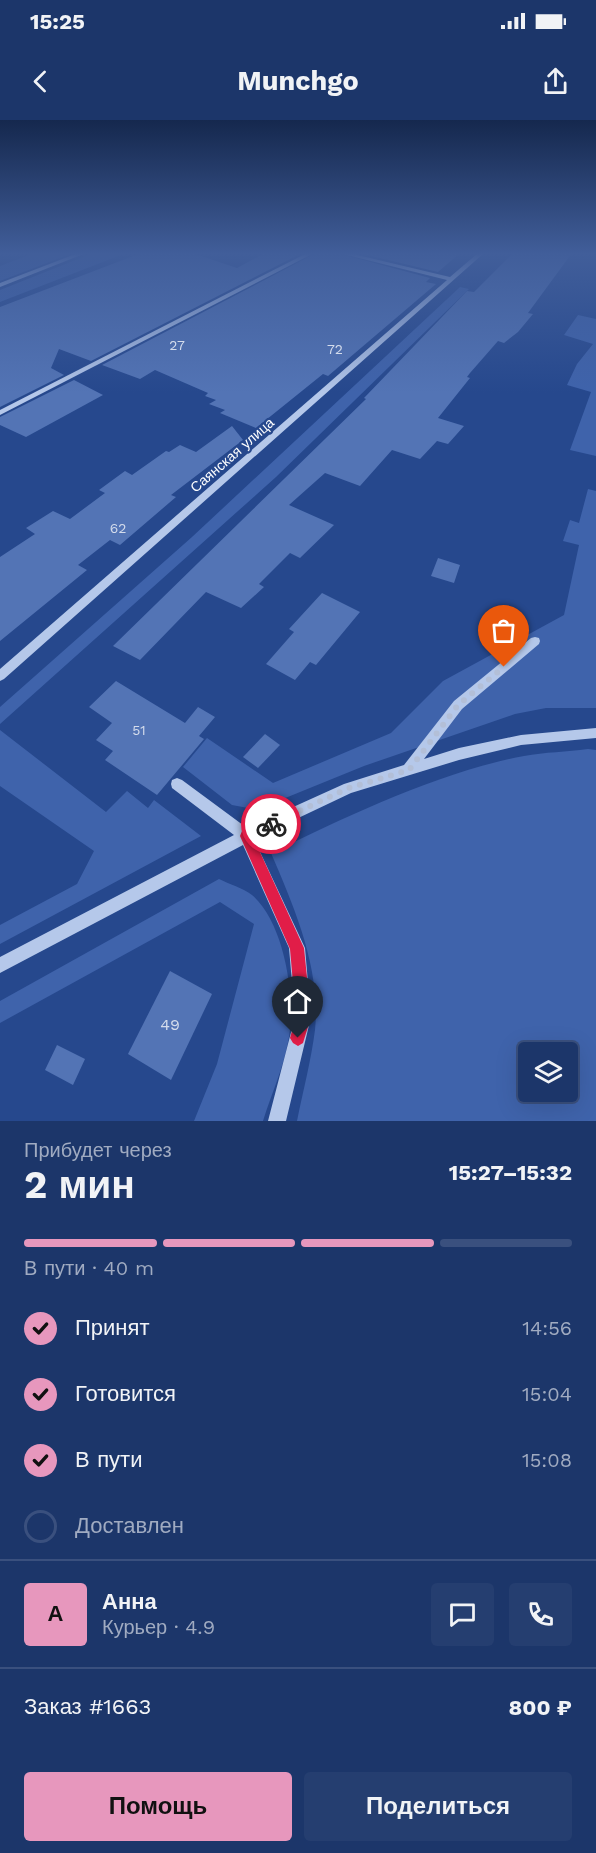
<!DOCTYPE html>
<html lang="ru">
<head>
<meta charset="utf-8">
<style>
	body { margin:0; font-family:"Work Sans",sans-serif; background:#253e70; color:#f1f3f6; height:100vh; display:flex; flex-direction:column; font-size:22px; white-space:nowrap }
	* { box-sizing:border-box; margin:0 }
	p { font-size:20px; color:#a0abc1 }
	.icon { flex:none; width:33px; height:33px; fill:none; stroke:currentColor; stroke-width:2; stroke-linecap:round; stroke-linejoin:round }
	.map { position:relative; height:1001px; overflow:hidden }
	.panel { display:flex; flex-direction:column; background:#1c366a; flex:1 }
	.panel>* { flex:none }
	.controls { position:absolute; left:518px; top:922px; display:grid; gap:12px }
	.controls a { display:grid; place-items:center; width:60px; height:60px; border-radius:6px; background:#1c366a; box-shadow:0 6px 24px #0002,0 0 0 2px #3a507e; font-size:30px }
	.pin { position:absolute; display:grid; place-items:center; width:51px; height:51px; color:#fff; margin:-62px -26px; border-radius:50% 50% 50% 0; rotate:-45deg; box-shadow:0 0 6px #0007 }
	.pin .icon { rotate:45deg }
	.courier { position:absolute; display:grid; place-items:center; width:60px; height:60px; margin:-30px; border:4px solid #e11d48; border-radius:50%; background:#fff; color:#222; box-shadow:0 2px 8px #0007 }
	.headline em { font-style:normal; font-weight:700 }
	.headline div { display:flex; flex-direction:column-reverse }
	.headline { display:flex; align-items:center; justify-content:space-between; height:102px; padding:0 24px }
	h1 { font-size:39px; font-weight:700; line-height:45px }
	.bar { display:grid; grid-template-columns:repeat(4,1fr); gap:9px 6px; align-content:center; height:72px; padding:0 24px }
	.bar i { height:8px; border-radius:4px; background:#3a507e }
	.bar .selected { background:#e797bd }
	.bar p { grid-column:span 4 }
	.line { display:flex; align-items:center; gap:15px; padding:0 24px; border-top:2px solid #3a507e }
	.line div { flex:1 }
	.round { display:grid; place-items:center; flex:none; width:63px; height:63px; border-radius:6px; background:#253e70 }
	ol { padding:0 24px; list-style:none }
	li { display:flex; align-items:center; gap:18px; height:66px }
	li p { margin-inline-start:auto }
	li .icon { padding:6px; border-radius:50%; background:#e797bd; color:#111; stroke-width:4 }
	li:last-child { color:#a0abc1 }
	li i { width:33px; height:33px; border:3px solid #3a507e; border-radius:50% }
	.action { display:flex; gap:12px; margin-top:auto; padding:12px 24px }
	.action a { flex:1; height:69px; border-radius:6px; background:#e797bd; color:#111; font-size:24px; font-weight:700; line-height:69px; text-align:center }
	.action a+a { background:#253e70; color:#f1f3f6 }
	.status { display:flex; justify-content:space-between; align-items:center; height:42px; padding:0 30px; background:#1c366a; direction:ltr }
	.status svg { height:16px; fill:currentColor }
	header { display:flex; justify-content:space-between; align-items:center; height:78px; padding:0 24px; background:#1c366a; font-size:27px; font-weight:700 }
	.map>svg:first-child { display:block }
	.green { fill:#3f63ab; fill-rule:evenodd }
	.building { fill:#5374b5 }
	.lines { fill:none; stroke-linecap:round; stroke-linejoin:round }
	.minor { fill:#b5c8ea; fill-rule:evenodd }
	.route { fill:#e11d48 }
	.done { stroke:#b3bfd7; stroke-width:6; stroke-dasharray:0 10.8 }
	.labels { text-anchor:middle; stroke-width:4.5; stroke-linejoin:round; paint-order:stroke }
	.number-label { font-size:14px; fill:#d4dcec }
	.far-street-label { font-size:14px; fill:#fff; stroke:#26488d }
	.near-number-label { font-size:16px; fill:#d4dcec }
</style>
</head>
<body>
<div class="status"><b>15:25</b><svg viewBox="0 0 49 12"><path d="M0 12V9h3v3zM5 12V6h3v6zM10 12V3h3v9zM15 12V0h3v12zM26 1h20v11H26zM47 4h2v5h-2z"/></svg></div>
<header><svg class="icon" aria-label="back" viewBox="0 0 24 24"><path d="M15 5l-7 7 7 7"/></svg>Munchgo<svg class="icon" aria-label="share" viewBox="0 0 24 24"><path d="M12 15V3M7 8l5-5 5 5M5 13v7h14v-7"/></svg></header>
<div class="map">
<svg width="596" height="1001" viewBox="0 0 596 1001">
	<rect width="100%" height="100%" fill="#26488d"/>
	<!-- green -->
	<g class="green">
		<polygon points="34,133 73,133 0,161 0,146"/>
		<polygon points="93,133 126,133 0,182 0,170"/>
		<polygon points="460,167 469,169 276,357 0,604 0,587 192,417"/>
		<polygon points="578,195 596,199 596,336 570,330 591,272 567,265 577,244 593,224 564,215"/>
		<polygon points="588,369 596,371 596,588 546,588 515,594 364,646 273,683 248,688 232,685 183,647 207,618 273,663 391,613 443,561 564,495 579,425 563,421 570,400 579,403"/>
		<polygon points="0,610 106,692 127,671 148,688 154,680 201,716 0,824 0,805 77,764 94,731 0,666"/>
		<path d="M588,629L596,630V1001H297C303,971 311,941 315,910C321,849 295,789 271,733C348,696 439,652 524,636C545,632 567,632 588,629ZM528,933H567V972H528Z"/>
		<path d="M219,759C229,764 243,768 252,775C285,803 297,882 288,922C283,949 271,975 263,1001H194L217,944L254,804L220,782L0,903V881Z"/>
	</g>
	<!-- building -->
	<g class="building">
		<polygon points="141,133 192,133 237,148 265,133 302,133 91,241 59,229 51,248 64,255 0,287 0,187"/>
		<polygon points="316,133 337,133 430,158 426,162 436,164 328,256 323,254 256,308 220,293 225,290 209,284 216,280 205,276 208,273 155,250 140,259 102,245"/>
		<polygon points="359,133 460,133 438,152"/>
		<polygon points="513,133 572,133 528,193 533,194 518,212 504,223 498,221 470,253 467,257 470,258 438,298 464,306 448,324 437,321 420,339 392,330 360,366 325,353 289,385 334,405 300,438 290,433 259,464 264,467 241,488 206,472 140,540 113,526 366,279 364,278 467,171 474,172"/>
		<polygon points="74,260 103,275 26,317 0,305 0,297"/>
		<polygon points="232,306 243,320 171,375 176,377 120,425 110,420 78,445 87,450 0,521 0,437 35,414 26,408 53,391 70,399 105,373 99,370 125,351 132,355 166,331 169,332 180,325 196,332"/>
		<polygon points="438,438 460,445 454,463 431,456"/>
		<polygon points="322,473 360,492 316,545 310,542 295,560 266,544 294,512 289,509"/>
		<polygon points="116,561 185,603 198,587 215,597 199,616 204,619 157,675 105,640 113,631 96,620 112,603 89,587"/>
		<polygon points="265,614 280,625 258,648 243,637"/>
		<polygon points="170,851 212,874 171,960 128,934"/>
		<polygon points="57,925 85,939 73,965 45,950"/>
	</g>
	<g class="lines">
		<!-- minor -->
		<g class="minor">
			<polygon points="78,133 86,133 0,167 0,163"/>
			<polygon points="307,133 314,133 0,295 0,290"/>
			<polygon points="339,133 349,133 450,157 478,133 484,133 4,559 0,561 0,549 447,160"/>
			<polygon points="535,517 539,518 540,521 539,524 462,589 424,639 459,628 521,615 596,608 596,618 521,625 459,640 351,673 254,719 305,828 311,897 286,1001 268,1001 295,897 289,828 243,725 0,853 0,837 234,715 172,668 171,664 172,660 177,658 182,660 247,708 344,664 404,645 454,581 531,518"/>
		</g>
	</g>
	<!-- sky -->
	<linearGradient id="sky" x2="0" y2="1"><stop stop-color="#15284e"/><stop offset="0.49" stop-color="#415e9a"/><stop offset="1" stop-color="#415e9a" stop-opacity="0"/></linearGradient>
	<rect width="596" height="273" fill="url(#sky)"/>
	<!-- route -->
	<polygon class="route" points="271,698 276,700 276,708 254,719 304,828 311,897 303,923 298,926 293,923 290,918 296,897 290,829 240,716 242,711"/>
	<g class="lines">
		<!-- done -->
		<polyline class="done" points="271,704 349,668 409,650 458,585 504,547"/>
	</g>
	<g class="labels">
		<!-- number labels -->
		<g class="number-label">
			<text x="177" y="230">27</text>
			<text x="335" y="234">72</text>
			<text x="118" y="413">62</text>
			<text x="139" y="615">51</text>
		</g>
		<!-- far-street labels -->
		<g class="far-street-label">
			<text transform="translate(232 335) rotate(-41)" y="5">Саянская улица</text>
		</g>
		<!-- near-number labels -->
		<g class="near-number-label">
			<text x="170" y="910">49</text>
		</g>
	</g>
</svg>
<div class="controls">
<a><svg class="icon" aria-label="layers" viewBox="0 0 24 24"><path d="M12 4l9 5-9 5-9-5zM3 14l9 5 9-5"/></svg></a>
</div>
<div class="pin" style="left:504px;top:547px;background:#ea580c"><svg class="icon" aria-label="bag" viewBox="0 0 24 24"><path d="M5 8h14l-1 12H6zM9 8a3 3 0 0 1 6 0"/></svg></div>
<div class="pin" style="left:298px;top:918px;background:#1f2937"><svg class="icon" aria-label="home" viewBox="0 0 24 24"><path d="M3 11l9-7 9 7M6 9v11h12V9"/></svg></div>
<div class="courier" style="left:271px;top:704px"><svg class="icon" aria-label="bike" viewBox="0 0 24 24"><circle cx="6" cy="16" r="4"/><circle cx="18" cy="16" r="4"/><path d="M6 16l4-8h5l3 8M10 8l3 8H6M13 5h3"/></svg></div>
</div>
<section class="panel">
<div class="headline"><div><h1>2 мин</h1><p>Прибудет через</p></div><em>15:27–15:32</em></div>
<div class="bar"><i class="selected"></i><i class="selected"></i><i class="selected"></i><i></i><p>В пути · 40 m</p></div>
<ol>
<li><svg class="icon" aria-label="check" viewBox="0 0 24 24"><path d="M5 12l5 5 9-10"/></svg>Принят<p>14:56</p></li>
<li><svg class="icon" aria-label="check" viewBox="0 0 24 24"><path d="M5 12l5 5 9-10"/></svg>Готовится<p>15:04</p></li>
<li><svg class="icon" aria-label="check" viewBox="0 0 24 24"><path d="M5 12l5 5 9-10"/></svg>В пути<p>15:08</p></li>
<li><i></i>Доставлен</li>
</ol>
<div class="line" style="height:108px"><b class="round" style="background:#e797bd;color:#111">А</b><div><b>Анна</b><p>Курьер · 4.9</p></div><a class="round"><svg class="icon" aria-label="chat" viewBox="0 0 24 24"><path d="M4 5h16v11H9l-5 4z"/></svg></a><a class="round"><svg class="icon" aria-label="phone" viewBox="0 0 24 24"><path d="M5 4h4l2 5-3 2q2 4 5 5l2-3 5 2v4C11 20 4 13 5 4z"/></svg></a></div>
<div class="line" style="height:78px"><div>Заказ #1663</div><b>800 ₽</b></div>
<div class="action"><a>Помощь</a><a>Поделиться</a></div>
</section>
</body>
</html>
